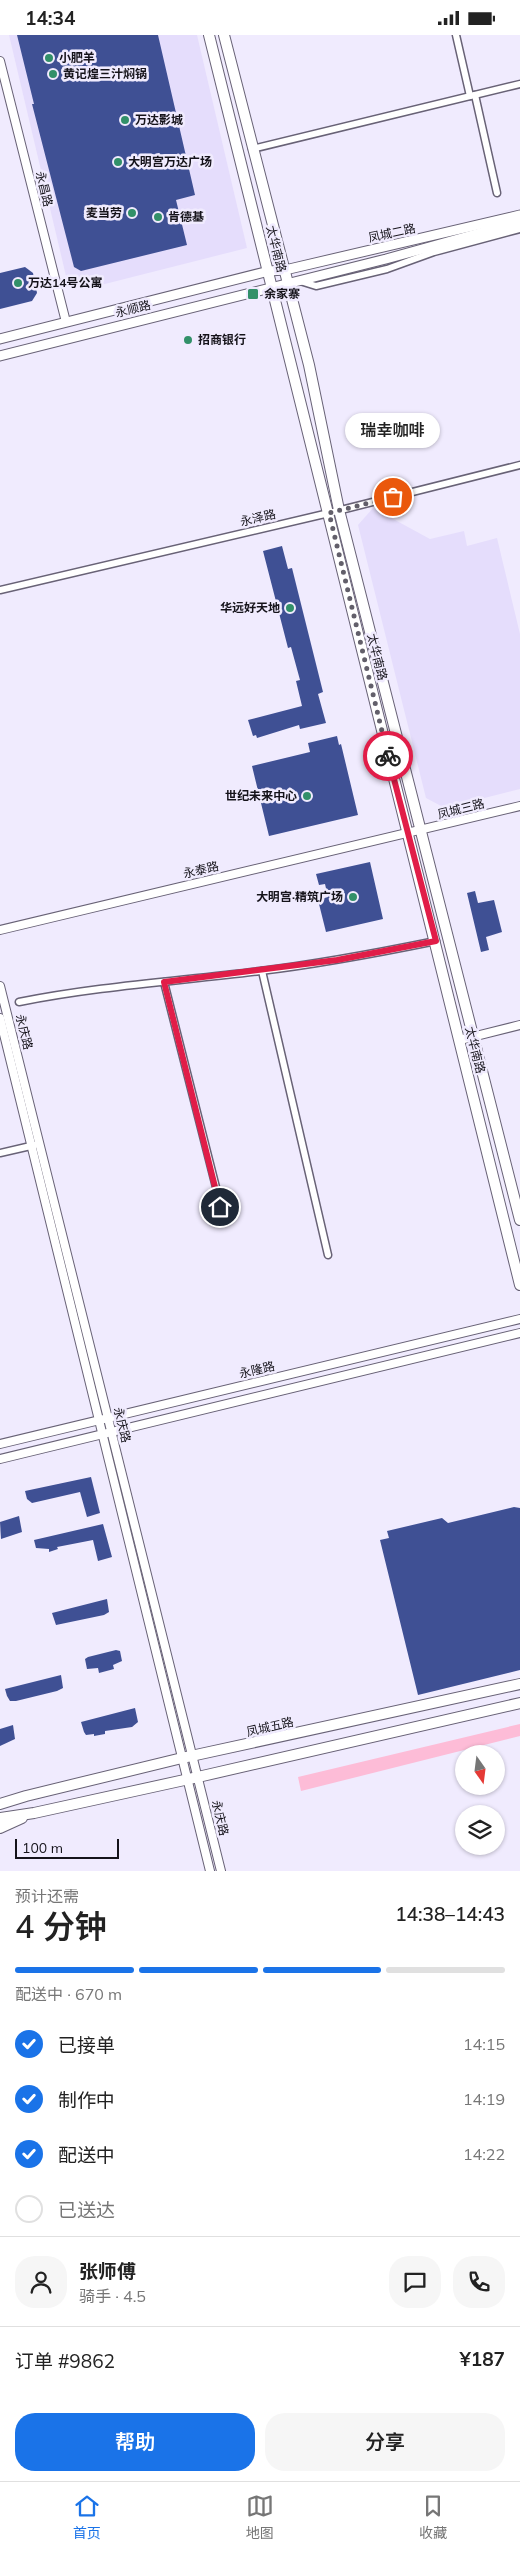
<!DOCTYPE html>
<html lang="zh">
<head>
<meta charset="utf-8">
<style>
	body { margin:0; font-family:Mulish,"Noto Sans SC",sans-serif; background:#f6f6f6; color:#222; height:100vh; display:flex; flex-direction:column; font-size:19px; white-space:nowrap }
	* { box-sizing:border-box; margin:0 }
	p { font-size:16px; color:#767676 }
	.icon { flex:none; width:28px; height:28px; fill:none; stroke:currentColor; stroke-width:2; stroke-linecap:round; stroke-linejoin:round }
	.map { position:relative; height:1836px; overflow:hidden }
	.side { display:flex; flex-direction:column; background:#fff; flex:1 }
	.side>* { flex:none }
	.needle { width:32px; rotate:166deg }
	.fabs { position:absolute; left:455px; top:1710px; display:grid; gap:10px }
	.fabs a { display:grid; place-items:center; width:50px; height:50px; border-radius:50%; background:#fff; box-shadow:0 1px 4px #0004; font-size:25px }
	.scale { position:absolute; left:15px; bottom:12px; width:104px; box-sizing:border-box; padding-left:5px; border:2px solid #15131a; border-top:0; font-size:14px; line-height:18px; white-space:nowrap; color:#15131a; -webkit-text-stroke:4px #f0ebfe; paint-order:stroke }
	.pin { position:absolute; display:grid; place-items:center; width:42px; height:42px; color:#fff; margin:-21px; border:2px solid #fff; border-radius:50%; box-shadow:0 1px 5px #0007 }
	.courier { position:absolute; display:grid; place-items:center; width:50px; height:50px; margin:-25px; border:4px solid #e11d48; border-radius:50%; background:#fff; color:#222; box-shadow:0 1px 6px #0007 }
	.bubble { position:absolute; height:35px; border-radius:18px; background:#fff; box-shadow:0 1px 4px #0004; font-size:16px; font-weight:600; line-height:35px; text-align:center }
	.headline em { font-style:normal; font-weight:600 }
	.headline div { display:flex; flex-direction:column-reverse }
	.headline { display:flex; align-items:center; justify-content:space-between; height:85px; padding:0 15px }
	h1 { font-size:32px; font-weight:600; line-height:38px }
	.bar { display:grid; grid-template-columns:repeat(4,1fr); gap:8px 5px; align-content:center; height:60px; padding:0 15px }
	.bar i { height:6px; border-radius:4px; background:#e0e0e0 }
	.bar .on { background:#1a73e8 }
	.bar p { grid-column:span 4 }
	.line { display:flex; align-items:center; gap:12px; padding:0 15px; border-top:1px solid #e0e0e0 }
	.line div { flex:1 }
	.round { display:grid; place-items:center; flex:none; width:52px; height:52px; border-radius:20px; background:#f6f6f6 }
	ol { padding:0 15px; list-style:none }
	li { display:flex; align-items:center; gap:15px; height:55px }
	li p { margin-inline-start:auto }
	li .icon { padding:5px; border-radius:50%; background:#1a73e8; color:#fff; stroke-width:4 }
	li:last-child { color:#767676 }
	li i { width:28px; height:28px; border:2px solid #e0e0e0; border-radius:50% }
	.button { display:flex; gap:10px; margin-top:auto; padding:10px 15px }
	.button a { flex:1; height:58px; border-radius:20px; background:#1a73e8; color:#fff; font-size:20px; font-weight:600; line-height:58px; text-align:center }
	.button a+a { background:#f6f6f6; color:#222 }
	.status { display:flex; justify-content:space-between; align-items:center; height:35px; padding:0 25px; background:#fff; direction:ltr }
	.status svg { height:14px; fill:currentColor }
	.menu { display:flex; justify-content:space-around; align-items:center; height:70px; border-top:1px solid #e0e0e0; background:#fff; font-size:14px; color:#767676 }
	.menu a { display:grid; justify-items:center; gap:2px }
	.menu .on { color:#1a73e8 }
	.map>svg:first-child { display:block }
	.built { fill:#e5ddfc }
	.green { fill:#fdbcd7 }
	.building { fill:#3f5094 }
	.lines { fill:none; stroke-linecap:round; stroke-linejoin:round }
	.minor-casing { stroke:#686276; stroke-width:9 }
	.tertiary-casing { stroke:#686276; stroke-width:10 }
	.secondary-casing { stroke:#686276; stroke-width:11 }
	.primary-casing { stroke:#686276; stroke-width:12 }
	.minor { stroke:#fff; stroke-width:6 }
	.tertiary { stroke:#fff; stroke-width:8 }
	.secondary { stroke:#fff; stroke-width:9 }
	.primary { stroke:#fff; stroke-width:10 }
	.done { stroke:#625f6a; stroke-width:5; stroke-dasharray:0 9 }
	.route { stroke:#e11d48; stroke-width:6 }
	.poi-dot { fill:#329069; stroke:#f0ebfe; stroke-width:2 }
	.labels { text-anchor:middle; stroke-width:5; stroke-linejoin:round; paint-order:stroke }
	.poi-label { font-size:12px; font-weight:bold; fill:#15131a; stroke:#f0ebfe; text-anchor:start }
	.street-label { font-size:12px; fill:#15131a; stroke:#f0ebfe }
</style>
</head>
<body>
<div class="status"><b>14:34</b><svg viewBox="0 0 49 12"><path d="M0 12V9h3v3zM5 12V6h3v6zM10 12V3h3v9zM15 12V0h3v12zM26 1h20v11H26zM47 4h2v5h-2z"/></svg></div>
<div class="map">
<svg width="520" height="1836" viewBox="0 0 520 1836">
	<rect width="100%" height="100%" fill="#f0ebfe"/>
	<!-- built -->
	<g class="built">
		<polygon points="9,0 197,0 247,213 89,253 66,241"/>
		<polygon points="373,473 430,504 464,496 467,511 497,503 520,599 520,754 445,773 426,763 358,490"/>
	</g>
	<!-- green -->
	<polygon class="green" points="520,1689 520,1701 301,1756 298,1742"/>
	<!-- building -->
	<g class="building">
		<polygon points="17,0 158,0 195,160 176,165 187,210 81,236 74,232 32,69 34,69"/>
		<polygon points="25,232 33,238 37,258 32,266 0,274 0,238"/>
		<polygon points="282,511 288,534 292,533 323,657 318,659 326,688 300,694 299,690 257,703 256,700 253,701 248,685 302,671 296,646 300,645 291,612 288,613 263,516"/>
		<polygon points="337,701 339,710 341,709 358,780 269,801 252,731 310,717 308,708"/>
		<polygon points="370,827 383,884 326,897 318,865 328,862 325,849 319,850 316,839"/>
		<polygon points="475,856 478,868 494,865 502,897 486,902 489,915 481,917 467,858"/>
		<polygon points="91,1442 100,1478 87,1482 80,1457 32,1468 27,1464 25,1456"/>
		<polygon points="514,1472 520,1473 520,1635 418,1660 380,1505 389,1503 387,1496 442,1483 448,1488"/>
		<polygon points="19,1481 22,1497 1,1504 0,1487"/>
		<polygon points="103,1489 112,1522 98,1526 93,1505 57,1512 58,1514 49,1517 49,1514 36,1513 34,1505"/>
		<polygon points="107,1564 109,1577 104,1580 56,1590 52,1578"/>
		<polygon points="116,1615 120,1616 122,1626 113,1630 114,1634 99,1638 98,1633 87,1634 85,1624 88,1622"/>
		<polygon points="61,1640 63,1653 57,1656 16,1666 10,1666 7,1661 5,1654"/>
		<polygon points="135,1673 138,1687 132,1692 105,1696 105,1699 94,1701 94,1699 86,1700 84,1697 81,1687"/>
		<polygon points="13,1690 15,1704 0,1711 0,1694"/>
	</g>
	<g class="lines">
		<!-- minor casing -->
		<g class="minor-casing">
			<g id="minor">
				<polyline points="456,0 470,61"/>
				<polyline points="475,60 497,158"/>
				<polyline points="252,114 520,49"/>
				<polyline points="300,246 316,251 387,234 434,217 520,194"/>
				<polyline points="0,555 329,478 520,430"/>
				<polyline points="262,936 328,1220"/>
				<polyline points="164,947 221,1172"/>
				<path d="M19,967C99,951 180,946 260,936C319,929 377,918 436,906"/>
				<polyline points="0,1118 35,1110"/>
			</g>
		</g>
		<!-- tertiary casing -->
		<g class="tertiary-casing">
			<g id="tertiary">
				<polyline points="0,26 66,287"/>
				<polyline points="0,895 520,771"/>
				<polyline points="0,951 221,1836"/>
				<polyline points="0,983 210,1836"/>
				<polyline points="460,1005 520,990"/>
				<polyline points="0,1409 520,1284"/>
				<polyline points="0,1424 520,1298"/>
			</g>
		</g>
		<!-- secondary casing -->
		<g class="secondary-casing">
			<g id="secondary">
				<polyline points="0,304 269,236 285,235 520,180"/>
				<polyline points="0,321 386,224 520,187"/>
			</g>
		</g>
		<!-- primary casing -->
		<g class="primary-casing">
			<g id="primary">
				<polyline points="209,0 520,1250"/>
				<polyline points="224,0 309,330 339,475 520,1185"/>
				<polyline points="0,1769 26,1761 182,1723 520,1649"/>
				<polyline points="0,1783 34,1778 198,1742 520,1668"/>
				<polyline points="0,1793 22,1783"/>
			</g>
		</g>
		<!-- minor -->
		<use href="#minor" class="minor"/>
		<!-- tertiary -->
		<use href="#tertiary" class="tertiary"/>
		<!-- secondary -->
		<use href="#secondary" class="secondary"/>
		<!-- primary -->
		<use href="#primary" class="primary"/>
	</g>
	<g class="lines">
		<!-- done -->
		<polyline class="done" points="388,721 329,478 393,462"/>
		<!-- route -->
		<polyline class="route" points="220,1172 164,947 337,925 436,906 388,721"/>
	</g>
	<!-- markers -->
	<g class="poi-dot">
		<circle cx="49" cy="23" r="5"/>
		<circle cx="53" cy="39" r="5"/>
		<circle cx="125" cy="85" r="5"/>
		<circle cx="118" cy="127" r="5"/>
		<circle cx="132" cy="178" r="5"/>
		<circle cx="158" cy="182" r="5"/>
		<circle cx="18" cy="248" r="5"/>
		<rect x="247" y="253" width="12" height="12" rx="2.5"/>
		<circle cx="188" cy="305" r="5"/>
		<circle cx="290" cy="573" r="5"/>
		<circle cx="307" cy="761" r="5"/>
		<circle cx="353" cy="862" r="5"/>
	</g>
	<g class="labels">
		<!-- poi labels -->
		<g class="poi-label">
			<text x="59" y="27">小肥羊</text>
			<text x="63" y="43">黄记煌三汁焖锅</text>
			<text x="135" y="89">万达影城</text>
			<text x="128" y="131">大明宫万达广场</text>
			<text x="122" y="182" text-anchor="end">麦当劳</text>
			<text x="168" y="186">肯德基</text>
			<text x="28" y="252">万达14号公寓</text>
			<text x="264" y="263">余家寨</text>
			<text x="198" y="309">招商银行</text>
			<text x="280" y="577" text-anchor="end">华远好天地</text>
			<text x="297" y="765" text-anchor="end">世纪未来中心</text>
			<text x="343" y="866" text-anchor="end">大明宫·精筑广场</text>
		</g>
		<!-- street labels -->
		<g class="street-label">
			<text transform="translate(44 154) rotate(76)" y="4">永昌路</text>
			<text transform="translate(392 198) rotate(-12)" y="4">凤城二路</text>
			<text transform="translate(276 214) rotate(76)" y="4">太华南路</text>
			<text transform="translate(133 274) rotate(-14)" y="4">永顺路</text>
			<text transform="translate(258 483) rotate(-13)" y="4">永泽路</text>
			<text transform="translate(377 622) rotate(76)" y="4">太华南路</text>
			<text transform="translate(461 774) rotate(-14)" y="4">凤城三路</text>
			<text transform="translate(201 835) rotate(-13)" y="4">永泰路</text>
			<text transform="translate(24 997) rotate(76)" y="4">永庆路</text>
			<text transform="translate(475 1015) rotate(76)" y="4">太华南路</text>
			<text transform="translate(257 1335) rotate(-13)" y="4">永隆路</text>
			<text transform="translate(122 1390) rotate(76)" y="4">永庆路</text>
			<text transform="translate(270 1692) rotate(-13)" y="4">凤城五路</text>
			<text transform="translate(220 1783) rotate(77)" y="4">永庆路</text>
		</g>
	</g>
</svg>
<div class="fabs">
<a><svg class="needle" viewBox="-14 -14 28 28"><path d="M0-13l5 13h-10z" fill="#e53935"/><path d="M0 13l5-13h-10z" fill="#767676"/></svg></a>
<a><svg class="icon" aria-label="layers" viewBox="0 0 24 24"><path d="M12 4l9 5-9 5-9-5zM3 14l9 5 9-5"/></svg></a>
</div>
<div class="scale">100 m</div>
<div class="pin" style="left:393px;top:462px;background:#ea580c"><svg class="icon" aria-label="bag" viewBox="0 0 24 24"><path d="M5 8h14l-1 12H6zM9 8a3 3 0 0 1 6 0"/></svg></div>
<div class="pin" style="left:220px;top:1172px;background:#1f2937"><svg class="icon" aria-label="home" viewBox="0 0 24 24"><path d="M3 11l9-7 9 7M6 9v11h12V9"/></svg></div>
<div class="courier" style="left:388px;top:721px"><svg class="icon" aria-label="bike" viewBox="0 0 24 24"><circle cx="6" cy="16" r="4"/><circle cx="18" cy="16" r="4"/><path d="M6 16l4-8h5l3 8M10 8l3 8H6M13 5h3"/></svg></div>
<div class="bubble" style="left:345px;top:378px;width:95px">瑞幸咖啡</div>
</div>
<section class="side">
<div class="headline"><div><h1>4 分钟</h1><p>预计还需</p></div><em>14:38–14:43</em></div>
<div class="bar"><i class="on"></i><i class="on"></i><i class="on"></i><i></i><p>配送中 · 670 m</p></div>
<ol>
<li><svg class="icon" aria-label="check" viewBox="0 0 24 24"><path d="M5 12l5 5 9-10"/></svg>已接单<p>14:15</p></li>
<li><svg class="icon" aria-label="check" viewBox="0 0 24 24"><path d="M5 12l5 5 9-10"/></svg>制作中<p>14:19</p></li>
<li><svg class="icon" aria-label="check" viewBox="0 0 24 24"><path d="M5 12l5 5 9-10"/></svg>配送中<p>14:22</p></li>
<li><i></i>已送达</li>
</ol>
<div class="line" style="height:90px"><a class="round"><svg class="icon" aria-label="person" viewBox="0 0 24 24"><circle cx="12" cy="8" r="4"/><path d="M4 21q1-7 8-7t8 7"/></svg></a><div><b>张师傅</b><p>骑手 · 4.5</p></div><a class="round"><svg class="icon" aria-label="chat" viewBox="0 0 24 24"><path d="M4 5h16v11H9l-5 4z"/></svg></a><a class="round"><svg class="icon" aria-label="phone" viewBox="0 0 24 24"><path d="M5 4h4l2 5-3 2q2 4 5 5l2-3 5 2v4C11 20 4 13 5 4z"/></svg></a></div>
<div class="line" style="height:65px"><div>订单 #9862</div><b>¥187</b></div>
<div class="button"><a>帮助</a><a>分享</a></div>
</section>
<nav class="menu">
<a class="on"><svg class="icon" aria-label="home" viewBox="0 0 24 24"><path d="M3 11l9-7 9 7M6 9v11h12V9"/></svg>首页</a>
<a><svg class="icon" aria-label="map" viewBox="0 0 24 24"><path d="M3 6l6-2 6 2 6-2v14l-6 2-6-2-6 2zM9 4v14M15 6v14"/></svg>地图</a>
<a><svg class="icon" aria-label="saved" viewBox="0 0 24 24"><path d="M7 4h10v16l-5-4-5 4z"/></svg>收藏</a>
</nav>
</body>
</html>
